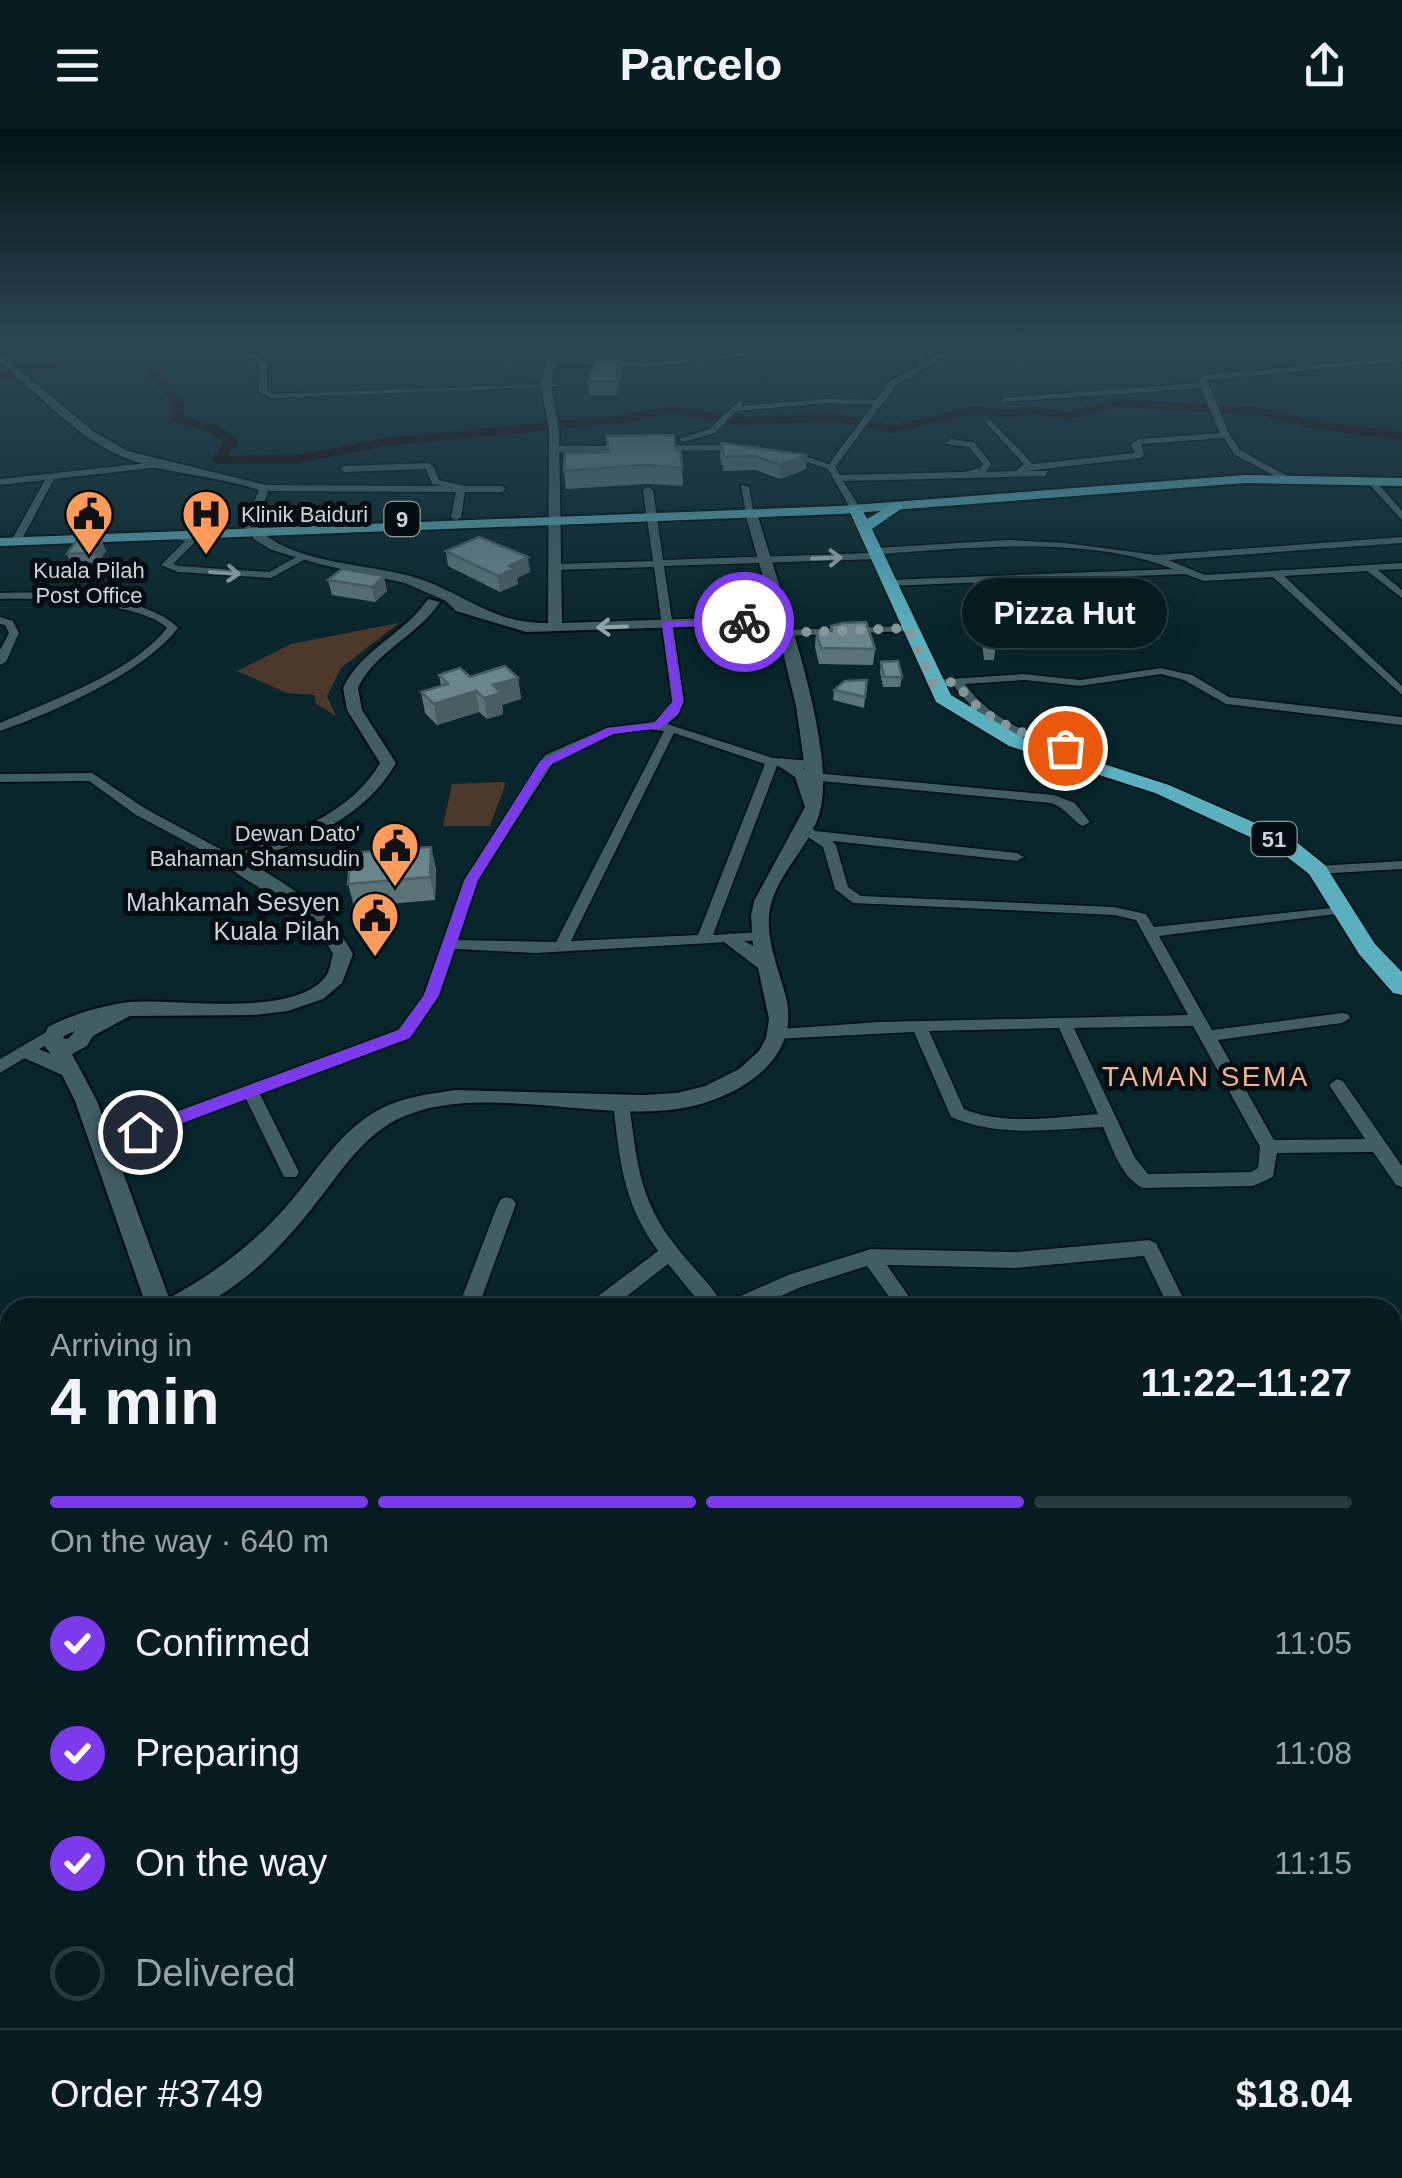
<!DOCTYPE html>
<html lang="en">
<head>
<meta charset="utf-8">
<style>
	body { margin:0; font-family:Arial,sans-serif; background:#14292d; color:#f1f3f6; height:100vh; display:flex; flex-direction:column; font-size:38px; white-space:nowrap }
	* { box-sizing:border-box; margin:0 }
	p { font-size:32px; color:#98a1a5 }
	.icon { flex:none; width:55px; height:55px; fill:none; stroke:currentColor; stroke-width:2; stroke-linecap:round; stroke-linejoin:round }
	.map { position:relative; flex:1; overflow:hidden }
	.details { position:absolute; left:0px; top:1168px; width:1402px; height:882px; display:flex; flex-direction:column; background:#061c20; border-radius:30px 30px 0 0; box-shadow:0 10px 40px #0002,0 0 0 2px #273a3e }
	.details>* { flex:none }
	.pin { position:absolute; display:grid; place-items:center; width:85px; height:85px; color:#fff; margin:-42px; border:5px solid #fff; border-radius:50%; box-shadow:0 2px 10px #0007 }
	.courier { position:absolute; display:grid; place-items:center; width:100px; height:100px; margin:-50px; border:8px solid #7c3aed; border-radius:50%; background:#fff; color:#222; box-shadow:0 2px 12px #0007 }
	.bubble { position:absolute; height:70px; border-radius:35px; background:#061c20; box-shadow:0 10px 40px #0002,0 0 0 2px #273a3e; font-size:32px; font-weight:700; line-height:70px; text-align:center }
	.summary em { font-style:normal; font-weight:700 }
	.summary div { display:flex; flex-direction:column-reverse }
	.summary { display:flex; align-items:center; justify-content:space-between; height:170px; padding:0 50px }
	h1 { font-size:65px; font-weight:700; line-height:75px }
	.bar { display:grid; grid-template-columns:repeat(4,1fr); gap:15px 10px; align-content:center; height:120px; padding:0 50px }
	.bar i { height:12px; border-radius:8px; background:#273a3e }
	.bar .on { background:#7c3aed }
	.bar p { grid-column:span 4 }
	.line { display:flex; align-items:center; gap:25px; padding:0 50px; border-top:2px solid #273a3e }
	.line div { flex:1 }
	ol { padding:0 50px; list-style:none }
	li { display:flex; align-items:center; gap:30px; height:110px }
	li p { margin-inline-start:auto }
	li .icon { padding:10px; border-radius:50%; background:#7c3aed; color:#fff; stroke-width:4 }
	li:last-child { color:#98a1a5 }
	li i { width:55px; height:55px; border:5px solid #273a3e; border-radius:50% }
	header { display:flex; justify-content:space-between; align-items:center; height:130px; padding:0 50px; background:#061c20; font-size:45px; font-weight:700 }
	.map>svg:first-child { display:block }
	.green { fill:#4d392c }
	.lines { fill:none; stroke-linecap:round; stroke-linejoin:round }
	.river { fill:#1a0100; fill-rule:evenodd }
	.minor-casing { stroke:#000e11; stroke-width:3 }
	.tertiary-casing { stroke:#000e11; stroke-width:4 }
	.primary-casing { stroke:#000e11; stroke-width:4 }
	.trunk-casing { stroke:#000e11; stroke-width:3 }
	.minor { fill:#405e63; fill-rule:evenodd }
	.tertiary { fill:#405e63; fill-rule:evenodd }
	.primary { fill:#549ca7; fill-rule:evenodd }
	.trunk { fill:#5ab0be; fill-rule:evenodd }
	.wall { fill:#597378 }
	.shaded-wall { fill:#495e62 }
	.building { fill:#68868c; stroke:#495e62; stroke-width:2.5 }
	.oneway { stroke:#90a6aa }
	.route { fill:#7c3aed }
	.done { stroke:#84989c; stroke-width:10; stroke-dasharray:0 18 }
	.labels { text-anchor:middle; stroke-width:10; stroke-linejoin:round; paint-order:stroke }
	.far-poi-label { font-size:22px; fill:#c6d6d9; stroke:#030d0f; text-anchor:start }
	.shield { fill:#030d0f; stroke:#8c9a9c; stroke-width:2.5 }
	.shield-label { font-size:22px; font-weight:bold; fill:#c6d6d9 }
	.poi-label { font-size:25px; fill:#c6d6d9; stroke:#030d0f; text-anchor:end }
	.neighbourhood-label { font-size:28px; letter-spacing:2.5px; fill:#f9b388; stroke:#030d0f }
</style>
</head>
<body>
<header><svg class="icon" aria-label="menu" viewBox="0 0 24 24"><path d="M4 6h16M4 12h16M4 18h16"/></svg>Parcelo<svg class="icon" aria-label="share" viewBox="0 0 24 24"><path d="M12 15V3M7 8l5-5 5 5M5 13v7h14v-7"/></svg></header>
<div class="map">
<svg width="1402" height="2048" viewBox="0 0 1402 2048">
	<rect width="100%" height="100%" fill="#08262b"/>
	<!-- green -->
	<g class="green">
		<polygon points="399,493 341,538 327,566 336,586 316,574 315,565 287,563 237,541 291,514"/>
		<polygon points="506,652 490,696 443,696 452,654"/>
	</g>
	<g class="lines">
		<!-- river -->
		<polygon class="river" points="102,221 143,223 167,231 158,242 184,272 184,287 217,295 239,311 228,326 298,325 386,308 629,284 671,275 738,287 833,283 892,295 974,276 1011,280 1029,276 1067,282 1116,269 1259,277 1315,291 1402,302 1402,310 1315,299 1259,285 1116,277 1067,290 1029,284 1011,288 974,284 892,303 833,291 738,295 671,283 629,292 386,316 298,333 218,334 211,330 224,312 207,301 172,292 172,272 145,241 154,234 102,228 0,251 0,243"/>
		<!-- minor casing -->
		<g class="minor-casing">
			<g id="minor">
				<polygon points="251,213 261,213 246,220 267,233 267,260 273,264 556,254 560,256 271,268 259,261 259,234 236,220"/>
				<polygon points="680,213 677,216 559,214 560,213"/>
				<polygon points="920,213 928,213 924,232 960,213 969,213 897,254 835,337 840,345 965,342 980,338 983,334 969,317 947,314 950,309 975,313 991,334 986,342 1016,341 1024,334 986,293 989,289 1033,334 1135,323 1131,314 1139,309 1220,303 1201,258 1000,272 1003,268 1200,253 1200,247 1208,245 1402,227 1402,231 1207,250 1229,304 1240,320 1289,347 1286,352 1234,324 1224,308 1141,314 1144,325 1140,328 1025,341 1048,341 1045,346 843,351 860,378 855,381 850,378 828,339 782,323 786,320 829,334 873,275 826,273 736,281 715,303 683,312 679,309 709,299 739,271 743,273 741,276 826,269 876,270 891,250 917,237"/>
				<polygon points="813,215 810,219 650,237 545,232 549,230 650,233"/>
				<polygon points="740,315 743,320 554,322 550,319 554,316"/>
				<polygon points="157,332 160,337 54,349 21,411 16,414 11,411 45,350 0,355 0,349"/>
				<polygon points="429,333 433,336 439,350 465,356 501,356 506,359 501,362 465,362 461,387 456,390 451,387 456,362 266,361 261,358 266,355 442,356 432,354 426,339 344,342 340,339 344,336"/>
				<polygon points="1368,349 1374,349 1402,381 1402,390 1368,353"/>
				<polygon points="741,355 749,357 754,385 746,383"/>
				<path d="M648,357L653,360L663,430L871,423L869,421L874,418L1009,410L1065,413L1156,425L1402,407V413L1168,430L1205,445L1402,433V439L1378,440L1402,460V468L1367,441L1284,446L1402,556V565L1273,447L1204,451L1185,444L888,456L883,453L888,450L1173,439C1089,405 969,418 879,424L881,426L876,429L664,436L684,571L678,585L667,594L773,628L814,631L820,635L814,639L777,636L713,805L760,802L765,804V810L535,823L455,819L439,866L410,908L260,964L299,1042L296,1047H284L246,969L109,1021H97L94,1016L97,1011L398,900L424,865L464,750L545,625L607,598L654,592L669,580L672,571L654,437L555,440L550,437L555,434L653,431L643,360ZM646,599L664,601L556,812L458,810L478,750L554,631L614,604ZM674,603L765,634L698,805L571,811Z"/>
				<polygon points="172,402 197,410 173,434 179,436 269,442 302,424 311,426 271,448 178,442 161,435 185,411 169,407 169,403"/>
				<path d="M0,463C44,461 148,464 178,498C145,542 53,583 0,601V593C53,569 130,544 167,498C141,472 37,468 0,469Z"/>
				<polygon points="0,487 13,491 19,503 6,532 0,535 0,520 9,503 5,495 0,494"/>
				<polygon points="908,496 912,497 912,501 783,506 778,503 783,500"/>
				<path d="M1161,538L1192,545L1229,567L1402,587V595L1226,574L1184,550L1161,544L1080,556L1024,550L965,554C996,598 1052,611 1100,627V633L1091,640L1085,636L1088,631C1038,614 986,600 953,555L933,556L927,553L933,550L1024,544L1080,550Z"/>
				<polygon points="92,643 146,679 224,721 264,728 271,732 264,736 215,727 136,685 89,651 0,652 0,644"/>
				<path d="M814,643L1054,665L1075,673L1090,692L1083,696C1073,692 1067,679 1051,673L810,650L808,647Z"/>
				<path d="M803,695L816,701L1017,723L1024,727L1017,731L832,711L836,715L848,757L861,766L1114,777L1146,784L1154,797L1349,776V782L1344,783L1159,806L1212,900L1342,883L1348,884L1350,888L1342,893L1218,910L1274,1010L1365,1009L1329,955L1337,949L1343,951L1402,1036V1057L1396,1055L1373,1022L1277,1023L1273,1047L1253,1056L1143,1058C1121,1048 1112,1017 1103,997C1052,999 999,1008 951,987L914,902L774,909L772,905L774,901L780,899L879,892L1188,885L1136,790L1114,785L853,773L835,759L823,717L796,699ZM1193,896L1260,1017L1258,1038L1251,1042L1148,1044L1135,1028L1074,898ZM1059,898L1098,984C1054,987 1005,996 964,979L929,901Z"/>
				<polygon points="1402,731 1402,739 1317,744 1310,740 1317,736"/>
				<polygon points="55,897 63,902 61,906 0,943 0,929"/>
				<path d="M621,967L629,973C637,1029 638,1068 675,1115C690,1135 711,1154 725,1177L727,1172L788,1145L871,1119L1015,1122L1149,1110L1156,1113L1188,1178H1169L1144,1126L1015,1138L887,1135L917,1178H897L867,1136L801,1157L755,1178H704L668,1134L612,1178H588L590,1172L658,1121C622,1071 620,1031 613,973Z"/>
				<polygon points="507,1067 513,1069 516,1074 478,1178 458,1178 498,1074 501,1069"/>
				<polygon points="2,1236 10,1240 10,1295 3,1302 10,1310 10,1361 0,1354"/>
				<polygon points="10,1670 10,1696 0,1700 0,1674"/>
				<polygon points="1392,1726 1402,1730 1402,1766 1392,1762"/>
				<polygon points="1402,1860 1402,1888 1392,1889 1392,1861"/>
				<polygon points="10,1916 10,1944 0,1949 0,1919"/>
				<polygon points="235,2040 265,2040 267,2048 237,2048"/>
			</g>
		</g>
		<!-- tertiary casing -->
		<g class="tertiary-casing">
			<g id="tertiary">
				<path d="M558,213H568L556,235L551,256L559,300L562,493L774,486L745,383L751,379L757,383C777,453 835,609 821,677C813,717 773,744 769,786C767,814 779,840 786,867C801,928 743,965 689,977C601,995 476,949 396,990C360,1009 338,1046 313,1077C285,1113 243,1157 200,1176C186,1182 163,1178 147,1178L75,971L62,945L24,928L21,923L31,916L51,924L41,912L48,897C70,885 104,875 129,872C178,868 294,889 326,846C330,841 331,830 333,824C308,773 254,763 217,727L220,723C225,722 230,724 235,724C244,723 256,716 265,713C309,697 356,675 380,633L347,580L343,558C361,519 405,504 428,469L440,472C418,506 375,521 358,558L362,580L396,633C365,688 304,712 247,731C288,755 331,781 353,824L342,853L323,869L288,881L255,885L130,886L93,906L87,916L72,924L97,971L169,1168C212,1145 252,1115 284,1079C315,1045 338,1001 380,979C403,967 429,964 455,960L644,965L677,963L705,956L739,939L759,921L766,908L769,889L758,838L720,809L730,803L753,816L751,786L754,771L805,677L795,647L774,633L782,628L805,639L796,576L776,494L526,502L456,481L446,471L405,453L319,434L272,420L255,410L244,396L259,360C215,345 167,345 123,327C75,307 40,264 0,232V224L93,301L127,321L270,356L256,396C290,435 370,433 417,448C464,463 495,495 548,493L549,300L541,256L546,235ZM75,901L68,909L63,908L64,906Z"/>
				<polygon points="10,1231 10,1253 0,1256 0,1234"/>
			</g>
		</g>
		<!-- primary casing -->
		<g class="primary-casing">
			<polygon id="primary" points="1245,345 1402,348 1402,356 1245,353 840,384 0,416 0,408 840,376"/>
		</g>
		<!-- trunk casing -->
		<g class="trunk-casing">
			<polygon id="trunk" points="896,372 903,376 901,379 872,399 951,565 1023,608 1169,655 1294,710 1325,735 1375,814 1402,842 1402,865 1393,863 1359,824 1309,744 1278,720 1155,663 1009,616 936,572 848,378 860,375 867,389"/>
		</g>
		<!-- minor -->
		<use href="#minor" class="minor"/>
		<!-- tertiary -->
		<use href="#tertiary" class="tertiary"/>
		<!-- primary -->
		<use href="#primary" class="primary"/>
		<!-- trunk -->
		<use href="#trunk" class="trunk"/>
	</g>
	<!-- wall -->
	<g class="wall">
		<polygon points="622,242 616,265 589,265 588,252"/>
		<polygon points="721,313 806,339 780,349 756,340 724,341 720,327"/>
		<polygon points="675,320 682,338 683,356 646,354 566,359 564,341"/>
		<polygon points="106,421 98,433 71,434 67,424"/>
		<polygon points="446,421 530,442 517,448 518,454 500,462 448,436"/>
		<polygon points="342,439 387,461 375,472 332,465 328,450"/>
		<polygon points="975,452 995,483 1041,499 1038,514 996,513 994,530 984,530 979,486 972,485 972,468"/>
		<polygon points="831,496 875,519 873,535 819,534 815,517 816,501 830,501"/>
		<polygon points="881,532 902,547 900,557 883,557 880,542"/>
		<polygon points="439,545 518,548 521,569 502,575 503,584 487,589 479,582 437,595 425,583 421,562 441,556"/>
		<polygon points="867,550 864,578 833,570 834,560"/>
		<polygon points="431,717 436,739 435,770 354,777 348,754"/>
	</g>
	<!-- shaded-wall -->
	<g class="shaded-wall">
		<polygon points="621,229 622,242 616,265 616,252"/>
		<polygon points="807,325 806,339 780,349 780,335"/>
		<polygon points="102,411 106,421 98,433 95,423"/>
		<polygon points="528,427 530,442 517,448 518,454 500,462 498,446 509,436"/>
		<polygon points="384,446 387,461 375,472 372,457"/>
		<polygon points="518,548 521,569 502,575 503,584 487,589 484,568 493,555"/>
		<polygon points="476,561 479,582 437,595 434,574"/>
		<polygon points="431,717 436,739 435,770 430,747"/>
	</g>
	<!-- building -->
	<g class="building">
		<polygon points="595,229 621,229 616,252 588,252"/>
		<polygon points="674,305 675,320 680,320 682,338 645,335 564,341 565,323 608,322 607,306"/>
		<polygon points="721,313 807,325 780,335 756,326 724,327"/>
		<polygon points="479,407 528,427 509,436 516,438 498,446 446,421"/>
		<polygon points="76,411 102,411 95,423 67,424"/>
		<polygon points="342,439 384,446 372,457 328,450"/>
		<polygon points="975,452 994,454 995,483 1039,485 1041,499 996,497 997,514 987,515 982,470 975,470"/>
		<polygon points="866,492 875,519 821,518 816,501 832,501 831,496 843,493"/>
		<polygon points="898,531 902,547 884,547 881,532"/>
		<polygon points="505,536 518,548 493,555 501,563 484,568 476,561 434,574 421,562 448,554 439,545 460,538 470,547"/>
		<polygon points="867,550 865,567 834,560 845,551"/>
		<polygon points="431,717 430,747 348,754 351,723"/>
	</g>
	<!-- one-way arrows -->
	<defs><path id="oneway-shaft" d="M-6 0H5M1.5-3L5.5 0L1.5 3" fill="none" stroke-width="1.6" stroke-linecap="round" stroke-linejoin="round" transform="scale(2.5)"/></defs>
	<g class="oneway">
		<use href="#oneway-shaft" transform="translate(827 428) rotate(-2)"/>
		<use href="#oneway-shaft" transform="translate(225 443) rotate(4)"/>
		<use href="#oneway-shaft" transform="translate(612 497) rotate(178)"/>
	</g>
	<!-- sky -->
	<linearGradient id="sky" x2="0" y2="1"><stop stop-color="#041518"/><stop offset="0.43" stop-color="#2c4755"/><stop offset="1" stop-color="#2c4755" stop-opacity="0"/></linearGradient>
	<rect width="1402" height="500" fill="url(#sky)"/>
	<!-- route -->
	<polygon class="route" points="744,489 748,494 671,497 683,571 679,582 661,598 613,604 548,636 478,750 438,866 410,908 145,1007 134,1007 134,998 399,900 424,865 465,750 540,631 607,598 654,593 673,571 662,492"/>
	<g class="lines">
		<!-- done -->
		<path class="done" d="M744,492L779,490L783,503L908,498L933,553L957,552C978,590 1026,604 1065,618"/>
	</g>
	<!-- icons -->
	<defs>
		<g id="civic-pin" transform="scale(2.5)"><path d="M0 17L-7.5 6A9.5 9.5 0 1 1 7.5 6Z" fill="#ff9b5a" stroke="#030d0f"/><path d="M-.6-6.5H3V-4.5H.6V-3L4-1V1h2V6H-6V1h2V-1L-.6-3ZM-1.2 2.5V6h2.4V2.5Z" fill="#111"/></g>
		<g id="hospital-pin" transform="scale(2.5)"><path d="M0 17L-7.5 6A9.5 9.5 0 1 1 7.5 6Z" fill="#ff9b5a" stroke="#030d0f"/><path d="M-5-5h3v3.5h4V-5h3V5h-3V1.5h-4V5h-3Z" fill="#111"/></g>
	</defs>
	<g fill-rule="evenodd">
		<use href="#civic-pin" x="89" y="384"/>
		<use href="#hospital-pin" x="206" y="384"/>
		<use href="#civic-pin" x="395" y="716"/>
		<use href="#civic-pin" x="375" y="786"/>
	</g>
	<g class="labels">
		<!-- far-poi labels -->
		<g class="far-poi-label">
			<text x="241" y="392">Klinik Baiduri</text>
			<text x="89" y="448" text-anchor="middle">Kuala Pilah<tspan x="89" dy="25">Post Office</tspan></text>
			<text x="360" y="711" text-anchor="end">Dewan Dato'<tspan x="360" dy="25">Bahaman Shamsudin</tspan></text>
		</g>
		<!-- shield labels -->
		<g class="shield">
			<rect x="384.5" y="372" width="35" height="34" rx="8"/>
			<rect x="1251.5" y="692" width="45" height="34" rx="8"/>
		</g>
		<g class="shield-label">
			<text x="402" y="397">9</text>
			<text x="1274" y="717">51</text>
		</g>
		<!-- poi labels -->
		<g class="poi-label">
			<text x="340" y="781">Mahkamah Sesyen<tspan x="340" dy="29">Kuala Pilah</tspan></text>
		</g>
		<!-- neighbourhood labels -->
		<g class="neighbourhood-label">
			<text x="1206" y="956">TAMAN SEMA</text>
		</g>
	</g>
</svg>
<div class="pin" style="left:1065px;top:618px;background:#ea580c"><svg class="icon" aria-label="bag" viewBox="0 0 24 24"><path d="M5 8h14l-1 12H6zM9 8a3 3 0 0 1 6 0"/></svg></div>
<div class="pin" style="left:140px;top:1002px;background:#1f2937"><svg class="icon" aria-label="home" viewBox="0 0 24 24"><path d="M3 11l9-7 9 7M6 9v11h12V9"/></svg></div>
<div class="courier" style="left:744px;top:492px"><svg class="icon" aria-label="bike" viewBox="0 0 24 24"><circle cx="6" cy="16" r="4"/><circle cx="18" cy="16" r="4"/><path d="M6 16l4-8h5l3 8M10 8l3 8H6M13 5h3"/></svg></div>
<div class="bubble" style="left:962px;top:448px;width:205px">Pizza Hut</div>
<section class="details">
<div class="summary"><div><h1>4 min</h1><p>Arriving in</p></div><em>11:22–11:27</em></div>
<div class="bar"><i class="on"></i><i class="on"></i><i class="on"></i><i></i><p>On the way · 640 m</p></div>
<ol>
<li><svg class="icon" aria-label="check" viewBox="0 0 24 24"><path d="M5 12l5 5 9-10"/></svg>Confirmed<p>11:05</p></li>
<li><svg class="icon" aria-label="check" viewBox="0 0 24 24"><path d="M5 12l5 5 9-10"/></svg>Preparing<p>11:08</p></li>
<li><svg class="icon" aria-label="check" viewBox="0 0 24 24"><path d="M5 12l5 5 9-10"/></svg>On the way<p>11:15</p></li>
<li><i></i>Delivered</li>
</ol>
<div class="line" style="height:130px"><div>Order #3749</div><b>$18.04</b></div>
</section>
</div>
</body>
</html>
